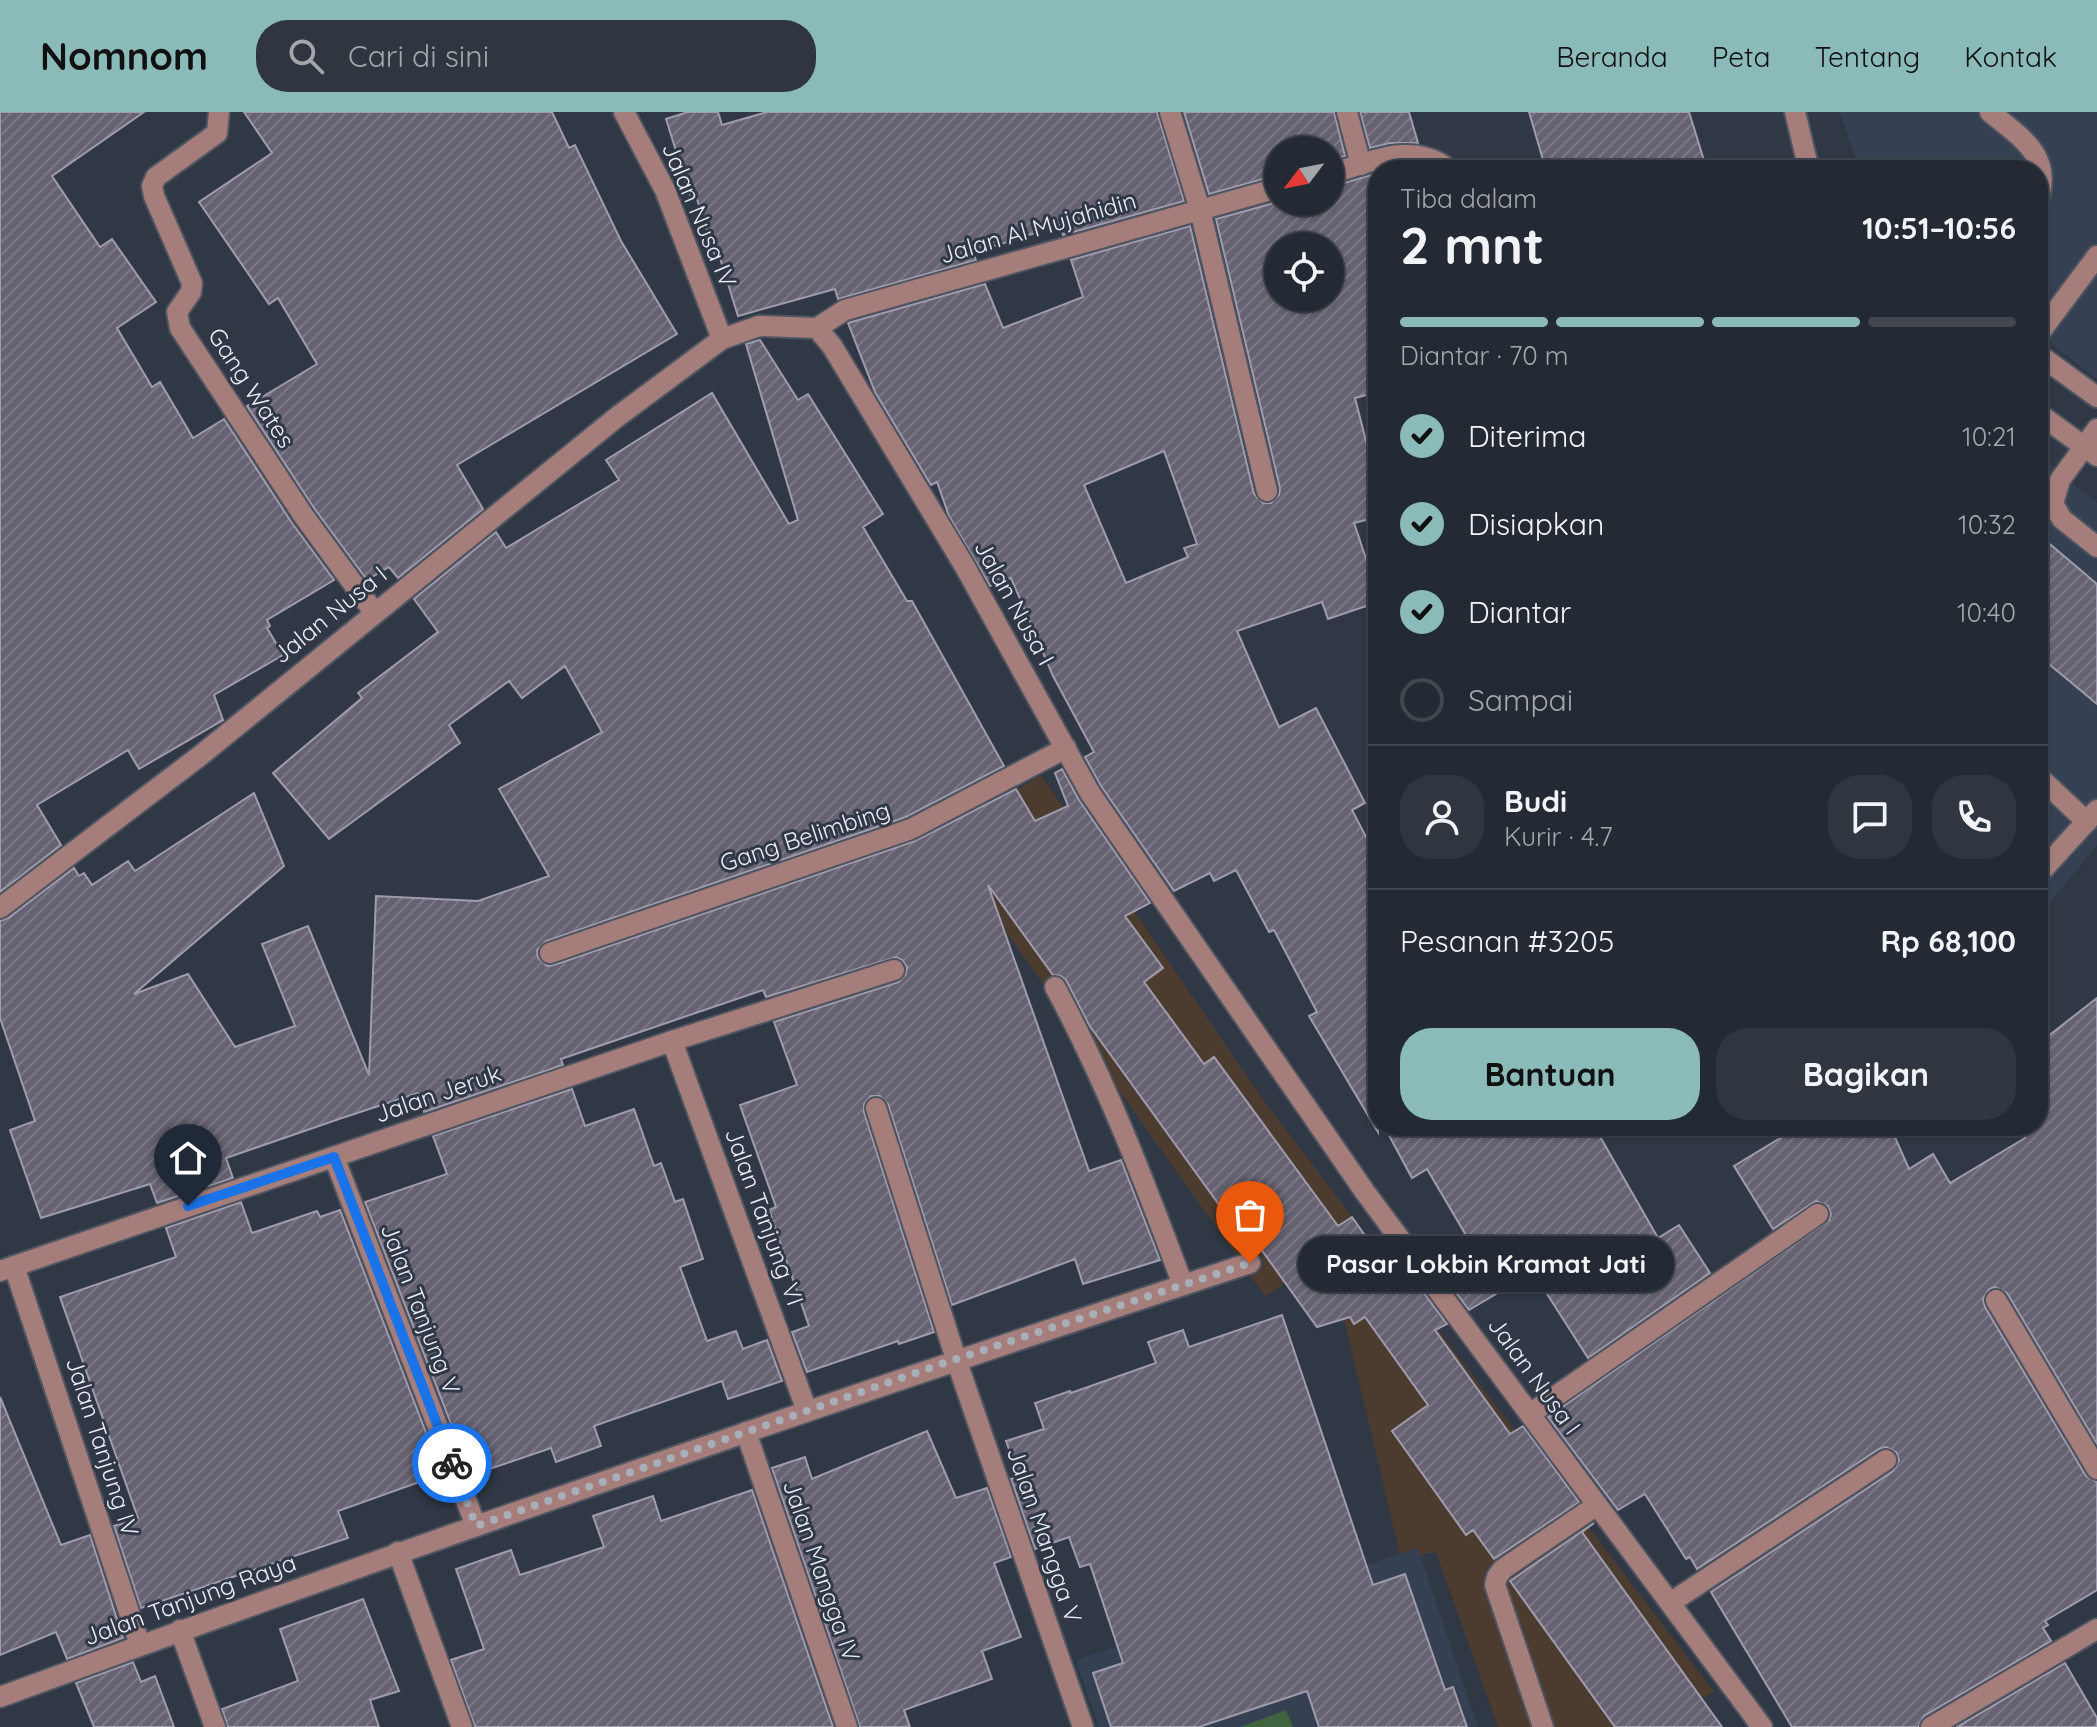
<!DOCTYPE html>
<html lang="id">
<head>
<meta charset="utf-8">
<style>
	body { margin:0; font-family:Quicksand,sans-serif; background:#303640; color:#f1f3f6; height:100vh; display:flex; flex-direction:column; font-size:30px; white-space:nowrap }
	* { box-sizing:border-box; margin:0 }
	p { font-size:26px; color:#a3a7ac }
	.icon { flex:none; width:44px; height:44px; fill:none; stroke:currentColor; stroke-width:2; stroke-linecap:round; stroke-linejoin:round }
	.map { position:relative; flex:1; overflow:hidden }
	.details { position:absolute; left:1368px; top:48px; width:680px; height:976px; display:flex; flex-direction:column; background:#242a34; border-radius:32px; box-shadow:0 2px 6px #0004,0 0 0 2px #41464f }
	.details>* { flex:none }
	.needle { width:52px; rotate:238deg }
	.fabs { position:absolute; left:1264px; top:24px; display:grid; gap:16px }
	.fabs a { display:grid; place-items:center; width:80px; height:80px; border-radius:50%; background:#242a34; box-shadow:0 2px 6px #0004,0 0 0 2px #41464f; font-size:40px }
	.pin { position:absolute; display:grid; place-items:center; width:68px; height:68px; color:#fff; margin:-82px -34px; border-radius:50% 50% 50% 0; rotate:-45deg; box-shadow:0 0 8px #0007 }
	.pin .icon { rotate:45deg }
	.courier { position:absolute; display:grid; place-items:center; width:80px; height:80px; margin:-40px; border:6px solid #1a73e8; border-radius:50%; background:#fff; color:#222; box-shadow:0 2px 10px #0007 }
	.bubble { position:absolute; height:56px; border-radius:28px; background:#242a34; box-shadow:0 2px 6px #0004,0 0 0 2px #41464f; font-size:26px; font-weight:700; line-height:56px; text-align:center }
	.overview em { font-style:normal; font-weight:700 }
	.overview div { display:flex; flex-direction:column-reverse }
	.overview { display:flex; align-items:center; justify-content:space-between; height:136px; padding:0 32px }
	h1 { font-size:52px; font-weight:700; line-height:60px }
	.bar { display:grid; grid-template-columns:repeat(4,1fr); gap:12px 8px; align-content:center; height:96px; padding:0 32px }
	.bar i { height:10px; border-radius:6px; background:#41464f }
	.bar .on { background:#8bbbb9 }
	.bar p { grid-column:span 4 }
	.line { display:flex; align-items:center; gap:20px; padding:0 32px; border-top:2px solid #41464f }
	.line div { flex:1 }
	.round { display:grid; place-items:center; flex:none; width:84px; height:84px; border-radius:32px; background:#303640 }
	ol { padding:0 32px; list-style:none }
	li { display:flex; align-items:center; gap:24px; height:88px }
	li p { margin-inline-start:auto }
	li .icon { padding:8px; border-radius:50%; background:#8bbbb9; color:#111; stroke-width:4 }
	li:last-child { color:#a3a7ac }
	li i { width:44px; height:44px; border:4px solid #41464f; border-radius:50% }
	.cta { display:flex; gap:16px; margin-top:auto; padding:16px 32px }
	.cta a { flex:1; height:92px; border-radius:32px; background:#8bbbb9; color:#111; font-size:32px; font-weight:700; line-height:92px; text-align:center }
	.cta a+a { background:#303640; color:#f1f3f6 }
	header { display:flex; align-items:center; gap:48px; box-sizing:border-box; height:112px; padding:0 40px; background:#8bbbb9; color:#111 }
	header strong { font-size:38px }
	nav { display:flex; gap:44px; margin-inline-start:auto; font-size:28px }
	.search { width:560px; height:72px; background:#303640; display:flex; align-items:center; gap:20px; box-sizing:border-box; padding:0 28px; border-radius:32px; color:#a3a7ac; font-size:30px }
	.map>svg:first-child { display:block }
	.commercial { fill:#4c3c30 }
	.built { fill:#354153 }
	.pitch { fill:#3f643f }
	.building { fill:url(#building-hatch); stroke:#a19cad; stroke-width:2; fill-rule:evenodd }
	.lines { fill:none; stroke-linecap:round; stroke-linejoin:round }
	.minor-casing { stroke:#4e5561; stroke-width:24 }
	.minor { stroke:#a57e7b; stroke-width:20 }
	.done { stroke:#a8afb9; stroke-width:8; stroke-dasharray:0 14.4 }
	.route { stroke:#1a73e8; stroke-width:10 }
	.labels { text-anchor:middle; stroke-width:6; stroke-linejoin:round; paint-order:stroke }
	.street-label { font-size:24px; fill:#e9eff7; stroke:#303845 }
</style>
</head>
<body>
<header>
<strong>Nomnom</strong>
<div class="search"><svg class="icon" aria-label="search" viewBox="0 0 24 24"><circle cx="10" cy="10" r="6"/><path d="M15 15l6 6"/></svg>Cari di sini</div>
<nav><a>Beranda</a><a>Peta</a><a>Tentang</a><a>Kontak</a></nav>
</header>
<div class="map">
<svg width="2097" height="1615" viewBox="0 0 2097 1615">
	<defs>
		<pattern id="building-hatch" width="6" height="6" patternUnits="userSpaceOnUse" patternTransform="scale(2)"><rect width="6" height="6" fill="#666271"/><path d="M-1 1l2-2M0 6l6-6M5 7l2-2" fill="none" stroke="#7c7986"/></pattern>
	</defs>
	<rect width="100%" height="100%" fill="#303845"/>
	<!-- commercial -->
	<polygon class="commercial" points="1041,663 1264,989 1714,1580 1645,1615 1498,1615 1436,1440 1401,1447 1341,1194 1314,1152 1265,1184 940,727"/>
	<!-- built -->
	<g class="built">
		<polygon points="1840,0 2097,0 2097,267 2038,221 2038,58 1860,58"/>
		<polygon points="2038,343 2097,391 2097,733 2038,805"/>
		<polygon points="1418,1436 1478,1615 1099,1615 1076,1548"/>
	</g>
	<!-- pitch -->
	<polygon class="pitch" points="1286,1598 1293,1615 1240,1615"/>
	<!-- building -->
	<g class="building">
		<polygon points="0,0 144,0 52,64 100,135 112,127 156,190 117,216 152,275 160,270 193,326 224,307 292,411 334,468 267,508 270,514 267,516 283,543 214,583 223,608 139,657 128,638 37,693 61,733 0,780"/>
		<polygon points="244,0 552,0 569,36 575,33 621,129 677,222 457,353 483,397 398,466 389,455 367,468 314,396 247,294 317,252 278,186 269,192 199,90 272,41"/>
		<polygon points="688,0 718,0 722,13 767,0 1157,0 1184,89 1063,123 1060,113 973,141 976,148 838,187 835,177 738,204 720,146 716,147 696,84 691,87 666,7"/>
		<polygon points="1184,0 1334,0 1345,44 1330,48 1330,38 1278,38 1278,63 1209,82"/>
		<polygon points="1360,0 1409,0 1418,31 1390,31 1370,36"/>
		<polygon points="1529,0 1689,0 1707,58 1546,58"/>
		<path d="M1378,61V280L1355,286L1378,376V405L1354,411L1378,482V490L1328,507L1322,490L1237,519L1279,615L1316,596L1365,691L1352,698L1378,748V1020L1309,904L1317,900L1274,818L1269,820L1236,758L1214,769L1210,761L1174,779L1101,674L1085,645L1094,640L1053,564L1011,466L990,474L949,404L937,370L931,373L875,280L848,211L985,172L1003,216L1083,185L1071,148L1190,114L1254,382L1263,391H1271L1279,383L1280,376L1216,107L1278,90H1330V75ZM1278,134H1330V186H1278ZM1164,339L1197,432L1184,436L1188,445L1126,471L1084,373Z"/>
		<polygon points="760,228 798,288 808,282 883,402 863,415 907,489 912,489 1004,654 906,705 546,829 537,838 538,846 547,854 554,853 915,729 1016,677 1035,709 1068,694 1055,661 1062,657 1079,688 1150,791 1125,804 1163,856 1144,870 1204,952 1214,945 1338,1114 1352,1105 1378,1142 1378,1177 1408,1160 1447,1212 1435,1218 1510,1322 1523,1314 1579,1390 1494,1447 1473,1418 1466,1423 1392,1319 1428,1293 1365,1205 1354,1212 1350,1205 1317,1215 1253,1126 1246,1130 1089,913 1066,868 1061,864 1053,863 988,773 1089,1059 1121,1048 1160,1148 1083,1172 1075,1147 952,1193 888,992 880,984 871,984 864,992 864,1000 934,1220 899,1232 898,1229 807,1260 792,1220 809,1214 769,1098 776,1095 740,993 797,973 774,910 899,870 906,862 907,855 902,848 896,845 766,885 763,878 561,947 563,953 424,1000 418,981 342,1006 226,1046 233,1066 157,1091 150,1072 41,1106 10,1018 35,1009 0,906 0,809 8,806 74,756 79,764 84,761 92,773 128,749 135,759 254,681 284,754 134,882 188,862 235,935 295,914 262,832 308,814 369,963 376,784 478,789 549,764 499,677 602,620 565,554 522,586 509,569 449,613 460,631 329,727 273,661 362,586 358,581 438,520 414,487 496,420 506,436 619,368 606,348 712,281 789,412 798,408 746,232"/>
		<polygon points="2038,422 2097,472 2097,592 2038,543"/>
		<polygon points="2097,886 2097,1332 2007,1181 1995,1175 1989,1177 1983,1187 1985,1195 2086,1364 2097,1370 2097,1478 2045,1509 2048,1513 2043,1516 2051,1529 1924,1604 1918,1615 1792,1615 1711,1480 1893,1359 1899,1348 1896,1340 1886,1335 1879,1337 1697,1457 1690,1445 1686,1447 1645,1382 1618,1398 1548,1305 1829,1108 1831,1102 1828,1094 1816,1089 1773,1117 1734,1054 1800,1014 1890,1014 1909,1057 1933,1042 1950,1071 2025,1026 2018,1014 2038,1014 2038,932"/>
		<polygon points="572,977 585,1014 634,997 654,1054 661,1051 675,1090 683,1087 703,1147 680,1155 707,1229 736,1219 743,1237 767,1228 782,1269 728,1287 722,1269 594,1314 601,1334 556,1350 551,1336 481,1360 477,1350 467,1353 365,1090 447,1062 433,1024"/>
		<polygon points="1384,1014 1594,1014 1658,1126 1679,1113 1710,1161 1588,1246 1533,1160 1469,1198 1430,1146 1467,1125 1427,1057 1412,1066"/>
		<polygon points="241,1090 252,1121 317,1099 320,1105 340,1098 442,1362 338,1399 348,1426 141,1496 114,1414 138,1406 60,1185 176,1145 166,1116"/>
		<polygon points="1282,1203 1373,1473 1405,1462 1445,1578 1453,1575 1467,1615 1319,1615 1307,1579 1199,1615 1111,1615 1093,1561 1123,1551 1090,1452 1080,1455 1069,1425 1035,1437 1011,1367 1018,1364 1006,1329 1044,1317 1035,1291 1070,1279 1071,1281 1156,1251 1148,1230 1183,1218 1189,1235"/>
		<polygon points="0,1285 61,1433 90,1423 123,1526 67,1547 56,1520 0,1543"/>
		<polygon points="927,1319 956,1386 987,1376 1011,1445 994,1451 1021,1525 982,1539 992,1567 904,1598 910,1615 860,1615 772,1356 805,1345 812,1367"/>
		<polygon points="752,1378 833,1615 475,1615 451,1548 484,1537 456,1457 511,1438 520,1463 604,1435 593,1404 653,1384 661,1409"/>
		<polygon points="1594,1411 1582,1420 1722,1615 1615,1615 1510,1469"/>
		<polygon points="363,1487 399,1579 370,1588 379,1615 228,1615 222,1597 298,1569 280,1517"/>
		<polygon points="133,1550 141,1570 155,1564 174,1615 94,1615 76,1571"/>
		<polygon points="2065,1551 2097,1606 2097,1615 1957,1615"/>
	</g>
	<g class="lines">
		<!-- minor casing -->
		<g class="minor-casing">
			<g id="minor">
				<polyline points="219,0 217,21 156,65 152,74 154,84 192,171 191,180 177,200 180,216 303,403 374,500"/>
				<polyline points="624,0 665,78 722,227"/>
				<polyline points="1170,0 1200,98 1267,379"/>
				<polyline points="1347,0 1361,53"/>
				<polyline points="1795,0 1809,58"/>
				<path d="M1990,0C2021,26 2053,43 2038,89"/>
				<path d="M1330,62C1372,50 1412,28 1450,58"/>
				<polyline points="817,216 845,198 1278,76"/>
				<polyline points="2038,223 2097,144"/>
				<polyline points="2038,242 2097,285"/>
				<polyline points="2038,301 2097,344"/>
				<polyline points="2097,317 2060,368 2053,392 2062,407 2097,435"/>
				<polyline points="2038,664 2087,710"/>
				<polyline points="2038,763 2097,698"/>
				<polyline points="0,796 201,643 617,305 722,227 759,214 817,216 832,234 964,453 1090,681 1365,1080 1762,1615"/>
				<polyline points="550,841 911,717 1066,636"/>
				<path d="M1055,875C1107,971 1145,1071 1183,1173"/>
				<polyline points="672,929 807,1299"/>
				<polyline points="876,996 956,1247 1083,1615"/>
				<polyline points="334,1045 476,1414"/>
				<polyline points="14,1154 140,1533"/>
				<polyline points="0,1159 672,929 894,858"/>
				<polyline points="1996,1188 2097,1357"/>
				<polyline points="1530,1302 1818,1102"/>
				<polyline points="746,1320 847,1615"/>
				<polyline points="398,1440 462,1615"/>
				<polyline points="1670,1491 1886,1348"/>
				<polyline points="180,1518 215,1615"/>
				<path d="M0,1585C414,1433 831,1289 1250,1151"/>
				<polyline points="1543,1615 1495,1473 1497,1465 1503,1457 1597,1393"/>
				<polyline points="1931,1615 2097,1517"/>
			</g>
		</g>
		<!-- minor -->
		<use href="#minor" class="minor"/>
	</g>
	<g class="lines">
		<!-- done -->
		<polyline class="done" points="452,1351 476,1414 956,1247 1250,1151"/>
		<!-- route -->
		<polyline class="route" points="188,1094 334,1045 452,1351"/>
	</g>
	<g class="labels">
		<!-- street labels -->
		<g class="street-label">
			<text transform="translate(699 103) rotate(67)" y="8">Jalan Nusa IV</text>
			<text transform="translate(1038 116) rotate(-16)" y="8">Jalan Al Mujahidin</text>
			<text transform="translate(251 276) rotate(57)" y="8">Gang Wates</text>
			<text transform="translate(1014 491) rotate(61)" y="8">Jalan Nusa I</text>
			<text transform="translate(330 503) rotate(-39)" y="8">Jalan Nusa I</text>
			<text transform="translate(805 725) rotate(-18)" y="8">Gang Belimbing</text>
			<text transform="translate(438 982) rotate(-19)" y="8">Jalan Jeruk</text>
			<text transform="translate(764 1105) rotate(70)" y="8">Jalan Tanjung VI</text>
			<text transform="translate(420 1197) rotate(69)" y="8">Jalan Tanjung V</text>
			<text transform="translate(1534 1264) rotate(54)" y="8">Jalan Nusa I</text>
			<text transform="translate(102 1335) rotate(72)" y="8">Jalan Tanjung IV</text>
			<text transform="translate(1044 1423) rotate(71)" y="8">Jalan Mangga V</text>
			<text transform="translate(821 1459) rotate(71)" y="8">Jalan Mangga IV</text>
			<text transform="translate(190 1488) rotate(-20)" y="8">Jalan Tanjung Raya</text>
		</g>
	</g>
</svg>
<div class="fabs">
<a><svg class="needle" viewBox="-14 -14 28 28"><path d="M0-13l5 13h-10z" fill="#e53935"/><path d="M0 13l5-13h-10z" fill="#a3a7ac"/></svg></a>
<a><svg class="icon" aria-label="locate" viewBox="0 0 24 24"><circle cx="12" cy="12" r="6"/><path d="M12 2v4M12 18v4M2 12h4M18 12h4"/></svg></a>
</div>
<div class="pin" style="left:1250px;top:1151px;background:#ea580c"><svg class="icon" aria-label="bag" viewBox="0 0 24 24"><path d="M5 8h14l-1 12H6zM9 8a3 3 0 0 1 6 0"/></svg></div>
<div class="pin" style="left:188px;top:1094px;background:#1f2937"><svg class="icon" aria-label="home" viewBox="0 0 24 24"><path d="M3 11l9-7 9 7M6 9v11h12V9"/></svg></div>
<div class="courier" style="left:452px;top:1351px"><svg class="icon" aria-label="bike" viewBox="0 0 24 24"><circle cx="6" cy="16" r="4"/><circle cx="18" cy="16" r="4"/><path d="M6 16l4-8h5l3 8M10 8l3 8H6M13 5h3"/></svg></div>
<div class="bubble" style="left:1298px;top:1124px;width:376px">Pasar Lokbin Kramat Jati</div>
<section class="details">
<div class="overview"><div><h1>2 mnt</h1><p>Tiba dalam</p></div><em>10:51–10:56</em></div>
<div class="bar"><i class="on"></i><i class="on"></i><i class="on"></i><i></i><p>Diantar · 70 m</p></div>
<ol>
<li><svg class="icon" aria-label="check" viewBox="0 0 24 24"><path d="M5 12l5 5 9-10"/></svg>Diterima<p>10:21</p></li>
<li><svg class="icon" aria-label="check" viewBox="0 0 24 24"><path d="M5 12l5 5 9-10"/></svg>Disiapkan<p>10:32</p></li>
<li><svg class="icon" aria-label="check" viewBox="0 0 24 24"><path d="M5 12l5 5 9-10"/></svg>Diantar<p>10:40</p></li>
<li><i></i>Sampai</li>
</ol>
<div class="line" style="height:144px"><a class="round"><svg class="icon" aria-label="person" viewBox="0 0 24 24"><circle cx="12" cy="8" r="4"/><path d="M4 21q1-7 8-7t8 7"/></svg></a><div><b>Budi</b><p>Kurir · 4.7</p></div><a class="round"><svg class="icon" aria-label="chat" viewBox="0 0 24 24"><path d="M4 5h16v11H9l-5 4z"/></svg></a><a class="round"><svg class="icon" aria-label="phone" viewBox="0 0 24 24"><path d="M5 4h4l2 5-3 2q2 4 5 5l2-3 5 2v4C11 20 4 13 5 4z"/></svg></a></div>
<div class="line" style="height:104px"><div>Pesanan #3205</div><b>Rp 68,100</b></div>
<div class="cta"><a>Bantuan</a><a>Bagikan</a></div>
</section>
</div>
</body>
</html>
